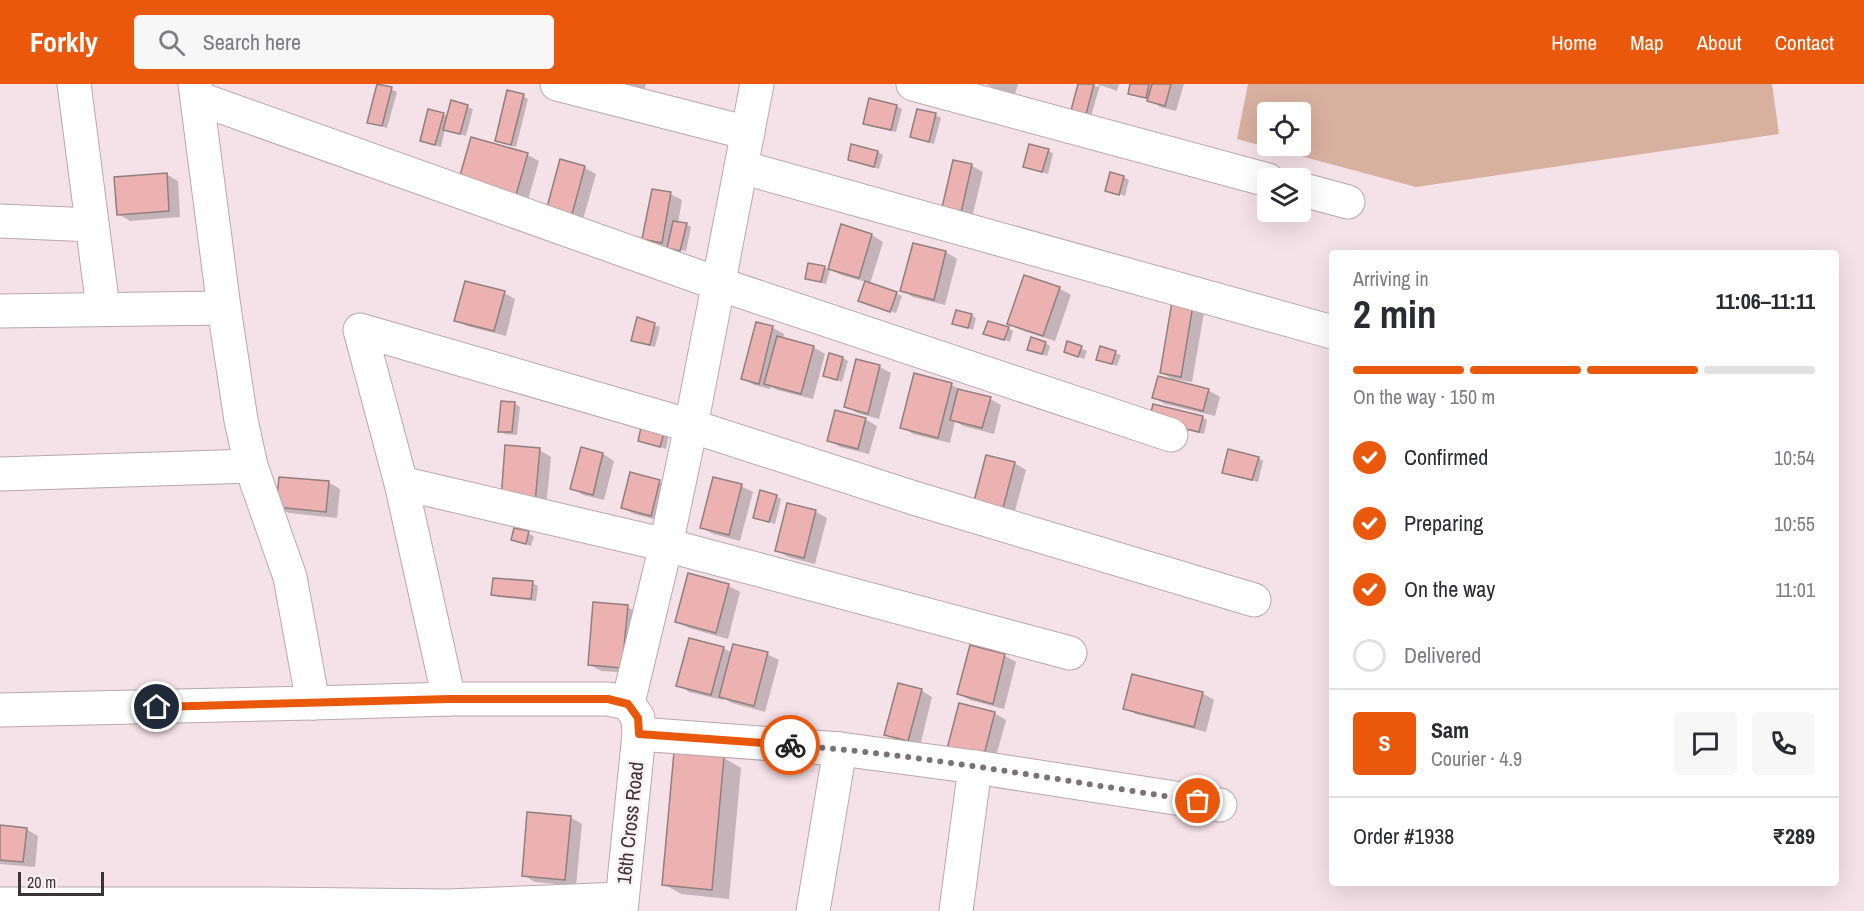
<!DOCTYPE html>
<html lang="en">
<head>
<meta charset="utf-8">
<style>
	body { margin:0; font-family:"Archivo Narrow",sans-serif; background:#f7f7f7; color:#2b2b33; height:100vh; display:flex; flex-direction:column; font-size:22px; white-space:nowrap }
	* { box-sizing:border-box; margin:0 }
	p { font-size:20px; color:#7c7c81 }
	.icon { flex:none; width:33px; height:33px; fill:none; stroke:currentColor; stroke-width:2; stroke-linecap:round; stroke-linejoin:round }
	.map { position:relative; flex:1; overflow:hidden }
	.panel { position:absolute; left:1329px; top:166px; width:510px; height:636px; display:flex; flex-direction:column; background:#fff; border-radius:6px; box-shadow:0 6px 24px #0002 }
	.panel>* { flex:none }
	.controls { position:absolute; left:1257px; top:18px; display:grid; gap:12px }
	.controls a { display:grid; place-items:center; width:54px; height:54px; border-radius:6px; background:#fff; box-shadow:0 6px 24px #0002; font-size:30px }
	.scale { position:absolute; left:18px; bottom:15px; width:86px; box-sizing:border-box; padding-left:6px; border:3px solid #3b3436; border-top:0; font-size:16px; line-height:21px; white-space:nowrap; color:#3b3436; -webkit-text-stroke:4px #fdf1f5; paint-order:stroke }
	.pin { position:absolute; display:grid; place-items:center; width:51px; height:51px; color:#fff; margin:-26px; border:3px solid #fff; border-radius:50%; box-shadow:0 2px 6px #0007 }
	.courier { position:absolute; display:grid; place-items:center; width:60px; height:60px; margin:-30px; border:4px solid #ea580c; border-radius:50%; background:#fff; color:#222; box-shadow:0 2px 8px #0007 }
	.headline em { font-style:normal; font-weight:800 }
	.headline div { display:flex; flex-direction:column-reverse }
	.headline { display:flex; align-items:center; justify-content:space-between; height:102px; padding:0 24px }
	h1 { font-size:39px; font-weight:800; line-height:45px }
	.bar { display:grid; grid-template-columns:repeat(4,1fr); gap:9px 6px; align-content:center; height:72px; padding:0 24px }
	.bar i { height:8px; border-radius:4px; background:#e1e1e2 }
	.bar .current { background:#ea580c }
	.bar p { grid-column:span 4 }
	.line { display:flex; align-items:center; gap:15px; padding:0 24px; border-top:2px solid #e1e1e2 }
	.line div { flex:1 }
	.round { display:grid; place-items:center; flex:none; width:63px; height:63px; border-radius:6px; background:#f7f7f7 }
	ol { padding:0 24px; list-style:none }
	li { display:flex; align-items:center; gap:18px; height:66px }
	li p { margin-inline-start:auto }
	li .icon { padding:6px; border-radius:50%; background:#ea580c; color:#fff; stroke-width:4 }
	li:last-child { color:#7c7c81 }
	li i { width:33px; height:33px; border:3px solid #e1e1e2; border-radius:50% }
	header { display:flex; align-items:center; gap:36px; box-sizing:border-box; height:84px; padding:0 30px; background:#ea580c; color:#fff }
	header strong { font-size:28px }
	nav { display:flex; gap:33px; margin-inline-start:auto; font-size:21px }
	.search { width:420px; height:54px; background:#f7f7f7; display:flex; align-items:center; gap:15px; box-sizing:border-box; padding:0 21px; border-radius:6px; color:#7c7c81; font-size:22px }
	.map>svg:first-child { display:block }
	.green { fill:#d8b09f; fill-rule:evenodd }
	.shadow { fill:#0003 }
	.building { fill:#ecb2b1; stroke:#917f7e; stroke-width:1.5 }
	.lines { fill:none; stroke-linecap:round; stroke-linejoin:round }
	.minor-casing { stroke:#baa8ae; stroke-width:35 }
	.minor { stroke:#fff; stroke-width:33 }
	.done { stroke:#7c7174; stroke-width:6; stroke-dasharray:0 10.8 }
	.route { stroke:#ea580c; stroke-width:8 }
	.labels { text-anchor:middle; stroke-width:5; stroke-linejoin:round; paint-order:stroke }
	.street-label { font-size:20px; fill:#3b3436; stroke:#fdf1f5 }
</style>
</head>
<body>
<header>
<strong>Forkly</strong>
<div class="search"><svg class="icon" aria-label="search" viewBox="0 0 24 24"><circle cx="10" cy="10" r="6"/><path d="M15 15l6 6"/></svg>Search here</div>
<nav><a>Home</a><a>Map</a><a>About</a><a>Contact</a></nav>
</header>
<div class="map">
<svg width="1864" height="827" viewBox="0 0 1864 827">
	<rect width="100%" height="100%" fill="#f5e1e8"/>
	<!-- green -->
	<path class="green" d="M1248,0H1772L1779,50L1416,103L1237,55ZM1268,28H1300V62H1268Z"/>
	<!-- shadow -->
	<g class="shadow">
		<polygon points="598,0 646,0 640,20"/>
		<polygon points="986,0 1018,0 1015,10 994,4"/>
		<polygon points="1080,0 1091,0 1098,3 1099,0 1119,0 1117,7 1100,1 1090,36 1077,32"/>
		<polygon points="1132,0 1184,0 1176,27 1160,23 1149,15 1130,9"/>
		<polygon points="391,5 397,8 387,44 369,38"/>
		<polygon points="523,12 528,15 516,63 502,59 496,56"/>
		<polygon points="452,18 473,25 466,52 445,45 441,63 427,59 443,30 448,33"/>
		<polygon points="897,22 902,25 896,48 870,42 864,39"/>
		<polygon points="936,31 941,34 934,60 912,53"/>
		<polygon points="472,55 528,71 539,77 526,123"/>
		<polygon points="1048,66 1053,70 1048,90 1025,82"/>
		<polygon points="878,68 883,71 879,85 849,75"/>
		<polygon points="561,77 585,84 596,90 582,139 548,126"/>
		<polygon points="955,77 972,82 983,88 971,138 954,134"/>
		<polygon points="166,90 178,97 180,133 130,137 118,130"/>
		<polygon points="1124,93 1129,96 1125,112 1107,106"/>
		<polygon points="670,110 682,116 678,139 686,140 691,143 686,167 673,164 673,166 668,163 656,161 644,154"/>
		<polygon points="842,142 872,151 883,158 870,200 902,212 896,229 860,217 866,198 841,191 830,185 826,200 812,197 806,194 824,183 829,186"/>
		<polygon points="914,160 946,168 957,175 945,221 913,213 902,206"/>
		<polygon points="1059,204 1071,211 1055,257 1021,246 1009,240"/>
		<polygon points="504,209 515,215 506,252 467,242 456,236"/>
		<polygon points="1174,213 1205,223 1192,298 1173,295 1161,289"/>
		<polygon points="971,231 976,234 973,246 954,239"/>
		<polygon points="638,235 660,243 655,263 632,256"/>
		<polygon points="757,240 773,244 784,250 783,255 813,263 825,270 813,315 777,306 771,303 770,305 754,301 742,294"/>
		<polygon points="1008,244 1013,247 1010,258 985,249"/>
		<polygon points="1045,259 1050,262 1047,272 1034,268"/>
		<polygon points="1068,259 1087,267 1084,275 1065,268"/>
		<polygon points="1101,264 1121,271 1117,282 1098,275"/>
		<polygon points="843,274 848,277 842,298 824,292"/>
		<polygon points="858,277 880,283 891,289 879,335 857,329 846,322"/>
		<polygon points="915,291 952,301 963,307 990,315 1001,321 994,350 963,342 955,337 950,359 913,350 902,343"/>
		<polygon points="1208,306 1220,313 1215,332 1165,320 1154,314"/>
		<polygon points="514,319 520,323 517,351 505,350 500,347"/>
		<polygon points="1202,333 1207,336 1204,350 1156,339"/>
		<polygon points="865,335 877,342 869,370 840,363 829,356"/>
		<polygon points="669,350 666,365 640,356"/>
		<polygon points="582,365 603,370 614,377 604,416 583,411 572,404"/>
		<polygon points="539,366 551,373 546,424 514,422"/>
		<polygon points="1258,374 1263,377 1258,398 1229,391 1224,388"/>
		<polygon points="1014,379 1026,386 1013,434 986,427"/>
		<polygon points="328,398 340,405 337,434 289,429 278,423"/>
		<polygon points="659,398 671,404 662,437 634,430 623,424"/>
		<polygon points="741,402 753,408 740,457 713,450 701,443"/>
		<polygon points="776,412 781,415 775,440 755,433"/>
		<polygon points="788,421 816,428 827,434 815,480 788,473 777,466"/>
		<polygon points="515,445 534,452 531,462 513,455"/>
		<polygon points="689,491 729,502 740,508 728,555 689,544 677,538"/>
		<polygon points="532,499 538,502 536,517 498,513 493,510"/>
		<polygon points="627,523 639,529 633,589 601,587 589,580"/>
		<polygon points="971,563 1005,572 1016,578 1004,625 970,616 959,610"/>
		<polygon points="723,564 732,569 767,570 779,576 765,628 732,619 723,614 723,616 689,608 678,601"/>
		<polygon points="921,606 932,613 920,662 897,656 886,650"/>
		<polygon points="1202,609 1214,616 1206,648 1136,630 1125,624"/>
		<polygon points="994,629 1006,636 994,680 960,671"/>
		<polygon points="724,674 741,684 729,815 681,810 664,800"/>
		<polygon points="570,733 582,740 576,802 535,798 523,791"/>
		<polygon points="0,743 26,745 38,752 35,783 0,780"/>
	</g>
	<!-- building -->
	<g class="building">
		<polygon points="377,0 392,3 382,42 367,39"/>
		<polygon points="1078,0 1094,0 1085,34 1070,30"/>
		<polygon points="1130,0 1149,0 1146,14 1128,10"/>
		<polygon points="1152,0 1171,0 1165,22 1147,17"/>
		<polygon points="507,6 524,10 511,61 495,57"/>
		<polygon points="869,14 897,21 891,46 863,40"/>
		<polygon points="451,16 468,21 460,50 443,46"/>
		<polygon points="428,25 444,29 435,61 420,57"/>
		<polygon points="917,25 936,29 929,58 910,53"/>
		<polygon points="471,53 528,69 514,118 457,102"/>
		<polygon points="851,60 878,67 874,83 848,76"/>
		<polygon points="1029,60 1049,65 1042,88 1023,83"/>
		<polygon points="560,75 585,82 571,134 546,127"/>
		<polygon points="953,76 972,80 960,133 941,128"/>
		<polygon points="1110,88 1124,92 1119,111 1105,107"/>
		<polygon points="167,89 169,127 117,131 114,93"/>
		<polygon points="652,105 671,108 662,159 642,155"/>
		<polygon points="673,137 687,139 680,167 667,164"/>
		<polygon points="841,140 872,150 859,194 828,185"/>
		<polygon points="913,159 946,167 934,216 900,207"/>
		<polygon points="808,179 825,182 821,198 805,195"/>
		<polygon points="1024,191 1060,203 1043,252 1007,240"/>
		<polygon points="465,197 505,207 494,247 454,237"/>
		<polygon points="865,197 897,208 890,228 858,217"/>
		<polygon points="1173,212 1194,215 1181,293 1160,289"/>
		<polygon points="956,226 972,230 968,244 952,240"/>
		<polygon points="637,233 655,239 650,261 631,257"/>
		<polygon points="988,237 1009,243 1004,256 983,250"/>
		<polygon points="756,238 773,242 759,300 741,295"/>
		<polygon points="777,252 814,262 801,310 764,300"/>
		<polygon points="1031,253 1046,258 1042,270 1027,266"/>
		<polygon points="1067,257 1082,262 1078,273 1064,268"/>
		<polygon points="1100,262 1116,267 1112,280 1096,276"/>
		<polygon points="829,269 843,273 837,296 823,292"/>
		<polygon points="856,275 880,281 868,330 844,323"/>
		<polygon points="914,289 952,299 938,354 900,344"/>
		<polygon points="1158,292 1209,305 1203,327 1152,314"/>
		<polygon points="958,305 991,313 982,344 950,336"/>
		<polygon points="501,317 515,318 512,348 498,348"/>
		<polygon points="1153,320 1203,332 1199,348 1149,336"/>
		<polygon points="835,326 866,334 858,365 827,357"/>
		<polygon points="642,339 665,345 660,363 638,357"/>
		<polygon points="505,361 540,364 535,419 501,416"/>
		<polygon points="581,363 603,369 593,411 570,405"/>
		<polygon points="1228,365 1259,373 1252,396 1222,389"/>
		<polygon points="986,371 1015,378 1002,428 973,421"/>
		<polygon points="630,388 660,396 651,432 621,424"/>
		<polygon points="279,393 329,397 326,428 276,423"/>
		<polygon points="713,393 742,400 729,451 700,444"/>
		<polygon points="760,406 777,411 769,438 753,434"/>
		<polygon points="787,419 816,426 804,474 775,467"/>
		<polygon points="514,444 529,447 526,460 511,456"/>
		<polygon points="688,489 729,500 716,549 675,538"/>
		<polygon points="493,494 533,497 531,515 491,511"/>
		<polygon points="593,518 628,521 622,584 588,581"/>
		<polygon points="689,554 724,563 711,611 676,602"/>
		<polygon points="733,560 768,568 754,622 719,613"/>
		<polygon points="970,561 1005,570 993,620 957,610"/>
		<polygon points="1132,590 1203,608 1194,643 1123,625"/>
		<polygon points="898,599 922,605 908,657 884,651"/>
		<polygon points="959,619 995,628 983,675 947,665"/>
		<polygon points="674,668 724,673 712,806 662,801"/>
		<polygon points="527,728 571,732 565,796 522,792"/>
		<polygon points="0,741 27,744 23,778 0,776"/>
	</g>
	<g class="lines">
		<!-- minor casing -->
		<g class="minor-casing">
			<g id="minor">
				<polyline points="74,0 103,224"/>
				<polyline points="195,0 224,224 241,336 251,382 290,493 313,619"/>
				<polyline points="557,0 748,49"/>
				<polyline points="913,0 1268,96"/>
				<polyline points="197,14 719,200 1171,351"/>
				<polyline points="741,83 1332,248"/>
				<polyline points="1300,105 1348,118"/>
				<polyline points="0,137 92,141"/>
				<polyline points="0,227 224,224"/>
				<polyline points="0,390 251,382"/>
				<polyline points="401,399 360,246 691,342 917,415 1254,516"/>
				<polyline points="449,615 401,399 666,461 1070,569"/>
				<polyline points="628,619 666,461 691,342 757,0"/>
				<polyline points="0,626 313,619 449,615 608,615 628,619 638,634 639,650 621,827"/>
				<polyline points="639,650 840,665 975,683 1220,721"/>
				<polyline points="0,820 269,820 448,822 622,815"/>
				<polyline points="813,827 840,665"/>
				<polyline points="956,827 975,683"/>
			</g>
		</g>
		<!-- minor -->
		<use href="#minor" class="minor"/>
	</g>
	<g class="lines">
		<!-- done -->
		<path class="done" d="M790,661C927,671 1062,697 1198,717"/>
		<!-- route -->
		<polyline class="route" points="157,623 449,615 608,615 628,620 638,634 639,650 790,661"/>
	</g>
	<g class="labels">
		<!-- street labels -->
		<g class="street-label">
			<text transform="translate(630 739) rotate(-84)" y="7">16th Cross Road</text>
		</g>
	</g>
</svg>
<div class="controls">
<a><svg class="icon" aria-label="locate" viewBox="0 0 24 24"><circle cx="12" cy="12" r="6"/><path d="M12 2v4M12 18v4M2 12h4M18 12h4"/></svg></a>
<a><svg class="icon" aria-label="layers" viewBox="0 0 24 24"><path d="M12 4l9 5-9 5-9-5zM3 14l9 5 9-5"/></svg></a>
</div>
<div class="scale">20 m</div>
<div class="pin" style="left:1198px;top:717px;background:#ea580c"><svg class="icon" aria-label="bag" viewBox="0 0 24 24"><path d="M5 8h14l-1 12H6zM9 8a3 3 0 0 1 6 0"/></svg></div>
<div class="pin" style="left:157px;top:623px;background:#1f2937"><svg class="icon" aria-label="home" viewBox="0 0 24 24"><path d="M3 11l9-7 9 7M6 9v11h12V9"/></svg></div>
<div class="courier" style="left:790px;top:661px"><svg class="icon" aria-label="bike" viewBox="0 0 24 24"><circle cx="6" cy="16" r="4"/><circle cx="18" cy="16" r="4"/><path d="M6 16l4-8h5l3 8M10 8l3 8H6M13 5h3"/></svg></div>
<section class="panel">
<div class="headline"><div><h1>2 min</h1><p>Arriving in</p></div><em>11:06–11:11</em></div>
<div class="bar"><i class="current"></i><i class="current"></i><i class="current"></i><i></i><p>On the way · 150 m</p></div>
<ol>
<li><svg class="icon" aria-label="check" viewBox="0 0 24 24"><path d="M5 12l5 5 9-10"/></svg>Confirmed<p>10:54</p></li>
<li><svg class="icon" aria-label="check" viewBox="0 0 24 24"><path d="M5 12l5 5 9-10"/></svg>Preparing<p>10:55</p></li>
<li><svg class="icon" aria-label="check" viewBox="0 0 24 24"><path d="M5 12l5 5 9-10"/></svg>On the way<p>11:01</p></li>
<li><i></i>Delivered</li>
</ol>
<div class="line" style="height:108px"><b class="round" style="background:#ea580c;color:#fff">S</b><div><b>Sam</b><p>Courier · 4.9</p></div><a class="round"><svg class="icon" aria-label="chat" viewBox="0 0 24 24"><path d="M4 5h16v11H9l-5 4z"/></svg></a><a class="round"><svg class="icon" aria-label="phone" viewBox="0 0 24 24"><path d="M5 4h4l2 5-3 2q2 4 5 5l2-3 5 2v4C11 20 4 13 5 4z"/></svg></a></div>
<div class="line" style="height:78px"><div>Order #1938</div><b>₹289</b></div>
</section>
</div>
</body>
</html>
